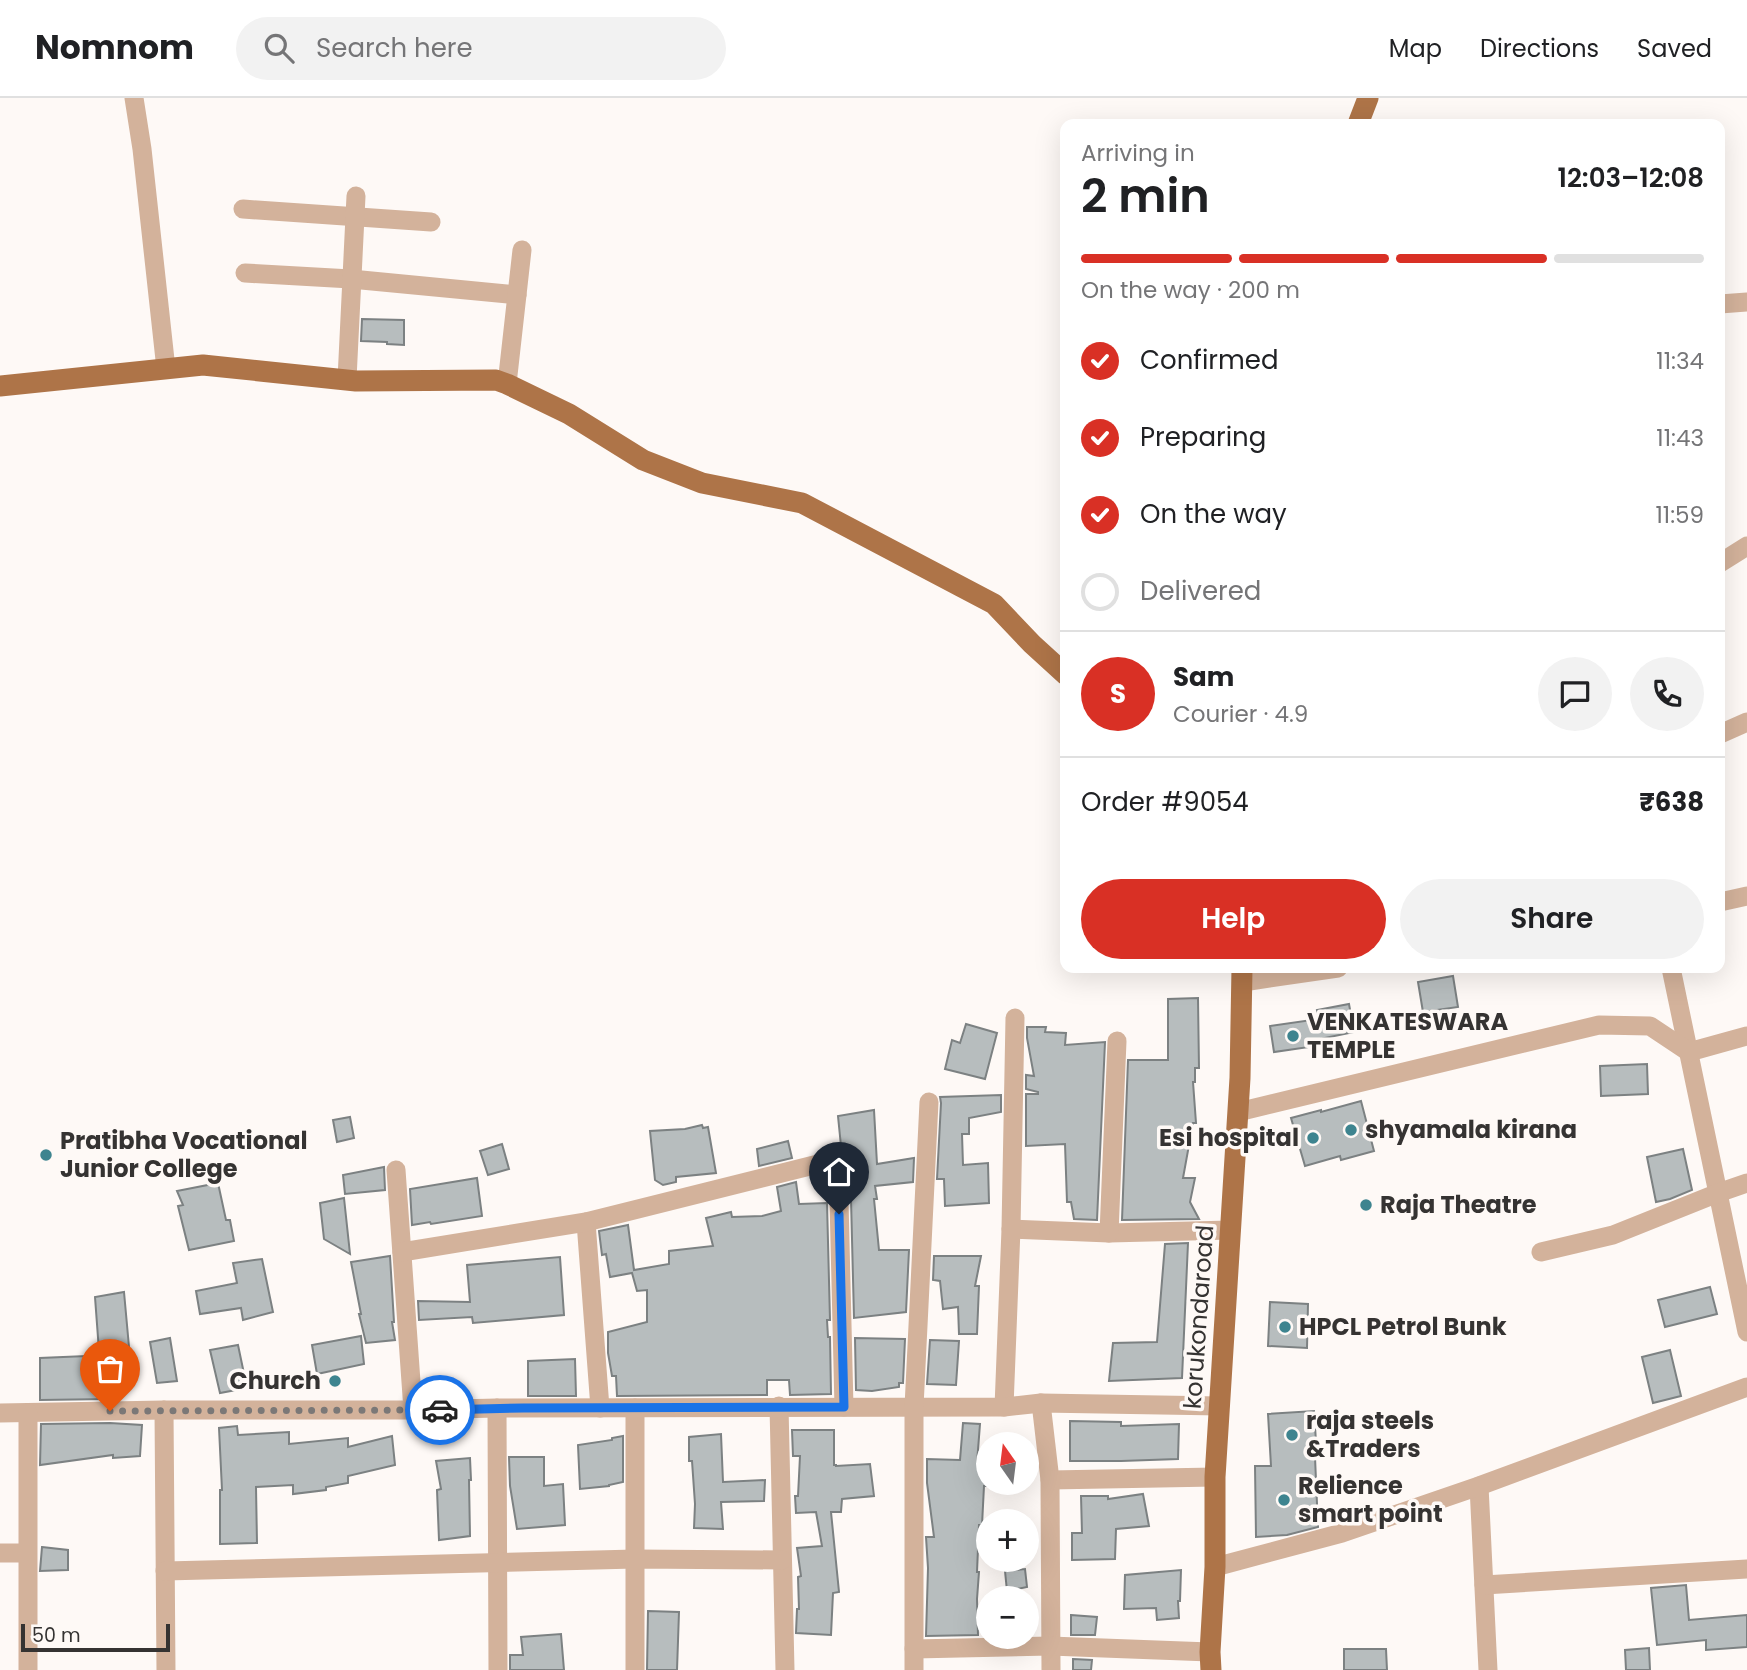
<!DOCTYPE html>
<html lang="en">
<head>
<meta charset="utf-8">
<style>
	body { margin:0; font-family:Poppins,sans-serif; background:#f2f2f2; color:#202124; height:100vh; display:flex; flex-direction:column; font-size:26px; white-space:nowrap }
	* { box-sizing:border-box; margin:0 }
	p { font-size:23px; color:#757577 }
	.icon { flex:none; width:38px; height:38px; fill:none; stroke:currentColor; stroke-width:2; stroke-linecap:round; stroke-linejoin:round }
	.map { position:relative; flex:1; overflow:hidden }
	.panel { position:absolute; left:1060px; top:21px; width:665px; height:854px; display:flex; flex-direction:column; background:#fff; border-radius:14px; box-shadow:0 7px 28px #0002 }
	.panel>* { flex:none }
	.needle { width:46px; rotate:346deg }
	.controls { position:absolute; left:976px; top:1334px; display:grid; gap:14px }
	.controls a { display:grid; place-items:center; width:63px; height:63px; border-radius:50%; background:#fff; box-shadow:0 7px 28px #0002; font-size:35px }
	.scale { position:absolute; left:21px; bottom:18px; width:149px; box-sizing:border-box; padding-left:7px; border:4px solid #353332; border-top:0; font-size:19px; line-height:24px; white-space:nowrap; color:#353332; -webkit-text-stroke:5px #fef9f6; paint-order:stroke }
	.pin { position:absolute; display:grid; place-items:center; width:60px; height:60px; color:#fff; margin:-72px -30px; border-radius:50% 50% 50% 0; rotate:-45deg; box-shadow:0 0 7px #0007 }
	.pin .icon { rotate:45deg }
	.courier { position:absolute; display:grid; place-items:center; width:70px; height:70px; margin:-35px; border:5px solid #1a73e8; border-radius:50%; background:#fff; color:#222; box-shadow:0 2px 9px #0007 }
	.headline em { font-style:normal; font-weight:600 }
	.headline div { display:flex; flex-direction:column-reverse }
	.headline { display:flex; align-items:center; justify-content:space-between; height:119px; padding:0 21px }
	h1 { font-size:46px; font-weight:600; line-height:52px }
	.bar { display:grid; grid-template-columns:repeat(4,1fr); gap:10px 7px; align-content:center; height:84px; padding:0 21px }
	.bar i { height:9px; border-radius:5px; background:#e0e0e0 }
	.bar .current { background:#d93025 }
	.bar p { grid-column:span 4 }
	.line { display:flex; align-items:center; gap:18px; padding:0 21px; border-top:2px solid #e0e0e0 }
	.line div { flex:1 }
	.round { display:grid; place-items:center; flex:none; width:74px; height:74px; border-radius:37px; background:#f2f2f2 }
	ol { padding:0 21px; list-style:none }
	li { display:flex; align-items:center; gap:21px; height:77px }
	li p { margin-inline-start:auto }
	li .icon { padding:7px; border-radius:50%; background:#d93025; color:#fff; stroke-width:4 }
	li:last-child { color:#757577 }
	li i { width:38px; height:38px; border:4px solid #e0e0e0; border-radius:50% }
	.action { display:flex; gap:14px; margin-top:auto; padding:14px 21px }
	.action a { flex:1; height:80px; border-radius:42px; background:#d93025; color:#fff; font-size:28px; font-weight:600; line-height:80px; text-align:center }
	.action a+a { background:#f2f2f2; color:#202124 }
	header { display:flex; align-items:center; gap:42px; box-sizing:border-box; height:98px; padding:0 35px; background:#fff; border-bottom:2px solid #e0e0e0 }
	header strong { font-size:33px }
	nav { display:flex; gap:38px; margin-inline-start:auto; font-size:24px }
	.search { width:490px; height:63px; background:#f2f2f2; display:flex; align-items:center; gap:18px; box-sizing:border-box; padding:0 24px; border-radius:38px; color:#757577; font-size:26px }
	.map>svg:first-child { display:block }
	.building { fill:#b7bdbe; stroke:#7c8182; stroke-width:2 }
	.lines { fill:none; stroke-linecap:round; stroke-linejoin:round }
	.minor { stroke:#d3b29b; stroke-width:19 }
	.major { stroke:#ae7448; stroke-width:21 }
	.done { stroke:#7b7877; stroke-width:7; stroke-dasharray:0 12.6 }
	.route { stroke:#1a73e8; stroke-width:9 }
	.poi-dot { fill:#3e848f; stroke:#fef9f6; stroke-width:2.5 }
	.labels { text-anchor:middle; stroke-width:7; stroke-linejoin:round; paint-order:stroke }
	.poi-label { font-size:24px; font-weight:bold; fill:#353332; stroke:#fef9f6; text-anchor:start }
	.street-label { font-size:24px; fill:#353332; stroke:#fef9f6 }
</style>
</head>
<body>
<header>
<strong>Nomnom</strong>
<div class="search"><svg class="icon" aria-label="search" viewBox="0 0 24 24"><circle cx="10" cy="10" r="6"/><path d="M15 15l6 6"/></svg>Search here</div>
<nav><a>Map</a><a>Directions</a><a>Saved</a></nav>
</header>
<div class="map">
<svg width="1747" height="1572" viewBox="0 0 1747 1572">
	<rect width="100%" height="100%" fill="#fef9f6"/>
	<!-- building -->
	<g class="building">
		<polygon points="362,221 404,222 404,247 387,246 387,244 361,243"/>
		<polygon points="1453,878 1458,909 1423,914 1418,884"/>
		<polygon points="1198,900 1199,970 1195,970 1195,984 1193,984 1196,1025 1193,1025 1183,1080 1195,1080 1190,1104 1199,1121 1122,1122 1128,962 1168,962 1168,901"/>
		<polygon points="1349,906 1354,934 1315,942 1316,948 1274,954 1270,928 1319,921 1317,912"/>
		<polygon points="966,926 997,935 985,981 945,971 952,942 960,945"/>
		<polygon points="1027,929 1046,929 1045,934 1066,935 1065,947 1105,944 1097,1122 1074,1121 1071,1104 1067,1104 1065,1046 1026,1048 1026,996 1038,996 1038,994 1026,991 1026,977 1034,978 1027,940"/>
		<polygon points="1647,966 1648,996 1601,998 1600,968"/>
		<polygon points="1001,997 1001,1014 969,1020 969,1036 962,1036 963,1067 988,1065 989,1105 945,1108 944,1081 937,1081 941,1005 940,999"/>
		<polygon points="1361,1003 1374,1053 1341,1062 1340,1058 1305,1068 1291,1020 1321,1012 1321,1014"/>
		<polygon points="874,1012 877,1066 914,1060 913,1084 875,1088 877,1101 874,1101 879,1152 909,1152 906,1214 854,1220 850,1061 848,1055 845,1052 845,1047 841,1048 838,1018"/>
		<polygon points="350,1019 354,1040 337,1044 333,1022"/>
		<polygon points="702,1027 703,1030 708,1029 716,1075 676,1079 676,1084 663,1087 655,1082 650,1033 685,1031"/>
		<polygon points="788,1043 792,1060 759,1068 757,1051"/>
		<polygon points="502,1046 509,1071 488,1077 480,1053"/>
		<polygon points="1683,1051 1692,1092 1670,1101 1656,1104 1647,1059"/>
		<polygon points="384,1069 385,1092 345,1096 343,1077"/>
		<polygon points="477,1080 482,1118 431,1126 430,1124 412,1127 410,1091"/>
		<polygon points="796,1084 799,1106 827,1105 830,1222 827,1222 828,1239 830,1239 831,1296 790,1297 789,1282 767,1282 767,1297 617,1298 616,1278 612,1278 608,1255 608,1234 647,1224 647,1192 637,1193 632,1175 610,1179 606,1156 602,1157 599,1133 628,1127 634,1172 669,1166 669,1153 713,1148 706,1120 731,1114 732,1119 762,1118 781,1113 777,1089"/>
		<polygon points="218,1085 226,1122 230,1122 234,1143 189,1152 178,1108 183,1107 177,1093"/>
		<polygon points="344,1100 350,1156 324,1141 320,1105"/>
		<polygon points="1188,1145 1182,1280 1109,1283 1113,1245 1157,1244 1165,1146"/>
		<polygon points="390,1158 394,1224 392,1224 395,1242 366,1245 359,1216 361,1216 351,1164"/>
		<polygon points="934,1158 981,1158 975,1188 979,1188 977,1236 959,1236 958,1209 943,1211 940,1183 933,1182"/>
		<polygon points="560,1159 564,1217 473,1225 472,1219 419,1222 418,1203 470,1204 467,1167"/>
		<polygon points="262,1161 273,1214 243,1222 241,1210 200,1216 196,1193 237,1185 233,1165"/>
		<polygon points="1710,1189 1717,1216 1665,1229 1658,1202"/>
		<polygon points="124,1194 129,1249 99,1253 95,1199"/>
		<polygon points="1270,1204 1308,1206 1307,1250 1268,1248"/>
		<polygon points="361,1238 364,1266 317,1276 312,1247"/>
		<polygon points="170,1240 177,1283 157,1285 150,1244"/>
		<polygon points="855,1240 905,1241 903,1285 899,1285 899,1289 872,1293 856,1292"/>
		<polygon points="930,1242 959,1243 956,1287 927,1286"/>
		<polygon points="238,1247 247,1290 220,1295 210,1252"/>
		<polygon points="1670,1252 1681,1298 1653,1305 1642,1259"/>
		<polygon points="110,1257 110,1301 40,1302 40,1260"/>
		<polygon points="575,1261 576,1298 528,1298 528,1263"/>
		<polygon points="1314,1313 1317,1359 1315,1359 1318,1429 1287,1437 1256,1439 1255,1368 1271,1368 1268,1316"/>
		<polygon points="1070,1323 1121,1324 1121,1328 1179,1326 1178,1361 1121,1363 1070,1363"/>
		<polygon points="110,1325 142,1327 140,1358 113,1360 113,1357 40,1367 41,1326"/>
		<polygon points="963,1325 980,1326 977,1365 989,1364 989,1388 984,1388 982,1427 979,1427 977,1474 979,1474 977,1501 978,1537 926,1538 928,1470 926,1439 934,1439 927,1385 927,1361 960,1362"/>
		<polygon points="237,1328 238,1337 289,1334 289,1346 348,1340 348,1349 392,1338 395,1367 348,1378 348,1385 326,1389 326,1392 293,1396 293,1387 256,1389 257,1445 220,1446 220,1392 222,1392 219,1330"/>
		<polygon points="792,1332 834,1332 834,1367 836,1367 836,1368 870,1366 874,1398 842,1401 841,1414 831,1414 839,1494 833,1495 831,1537 796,1535 797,1511 799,1511 798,1479 801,1478 797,1450 822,1448 816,1414 796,1415 795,1398 798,1398 800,1358 793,1358"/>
		<polygon points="721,1336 723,1384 765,1382 764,1403 721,1404 723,1431 694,1430 695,1406 692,1363 689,1363 689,1339"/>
		<polygon points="623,1338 623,1384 609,1387 609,1388 580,1391 578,1347 612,1342 612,1340"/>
		<polygon points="509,1359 544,1359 544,1388 563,1386 565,1427 517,1431 510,1388"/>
		<polygon points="470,1360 471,1382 469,1382 470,1438 439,1442 437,1392 441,1391 436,1363"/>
		<polygon points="1143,1396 1149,1428 1116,1431 1115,1461 1072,1462 1072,1435 1082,1435 1081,1398 1108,1398 1108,1401"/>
		<polygon points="42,1449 68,1452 68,1472 40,1473"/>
		<polygon points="1025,1471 1027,1489 1007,1493 1005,1473"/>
		<polygon points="1181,1472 1180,1503 1178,1503 1179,1520 1157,1522 1156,1510 1124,1511 1125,1477"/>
		<polygon points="1686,1487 1689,1522 1747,1517 1747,1549 1706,1552 1706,1542 1657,1547 1651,1490"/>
		<polygon points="648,1513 679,1514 677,1572 647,1572"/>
		<polygon points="1071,1517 1097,1519 1095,1537 1071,1537"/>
		<polygon points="561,1536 564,1572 510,1572 510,1557 523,1557 521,1539"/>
		<polygon points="1649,1550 1650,1572 1626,1572 1625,1552"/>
		<polygon points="1344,1551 1386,1551 1387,1572 1344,1572"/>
		<polygon points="1073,1561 1092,1562 1091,1572 1073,1572"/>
	</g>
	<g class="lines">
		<!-- minor -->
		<g class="minor">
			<polyline points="134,0 142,51 166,271"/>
			<polyline points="243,111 431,124"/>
			<polyline points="245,175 351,181 517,197"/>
			<polyline points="1720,206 1747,204"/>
			<polyline points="347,281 356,98"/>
			<polyline points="507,286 522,152"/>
			<polyline points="1720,465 1747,448"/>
			<polyline points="1720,636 1747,624"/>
			<polyline points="1720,804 1747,798"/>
			<polyline points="1671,870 1747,1234"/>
			<polyline points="1243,884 1338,870"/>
			<polyline points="1238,1014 1599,927 1650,928 1689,954 1747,938"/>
			<polyline points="396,1072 413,1312"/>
			<polyline points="586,1124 600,1310"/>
			<polyline points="1011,1131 1109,1135 1231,1132"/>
			<polyline points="1109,1135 1117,943"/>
			<polyline points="402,1154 586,1124 838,1061 844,1309"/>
			<polyline points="1541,1154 1613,1137 1718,1095 1747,1085"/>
			<polyline points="1041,1305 1050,1382 1051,1572"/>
			<polyline points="779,1308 785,1572"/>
			<polyline points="1004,1309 1011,1131 1015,920"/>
			<polyline points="497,1310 498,1572"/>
			<polyline points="164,1312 166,1572"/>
			<polyline points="0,1315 164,1312 413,1312 497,1310 1004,1309 1041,1305 1220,1308"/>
			<polyline points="1050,1382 1215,1379"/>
			<polyline points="1479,1388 1488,1572"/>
			<polyline points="0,1455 27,1455"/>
			<polyline points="1215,1469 1342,1435 1479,1388 1747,1289"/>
			<polyline points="165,1473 635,1461 782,1462"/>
			<polyline points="1484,1487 1747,1471"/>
			<polyline points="914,1551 1050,1548 1210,1554"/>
			<polyline points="28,1572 28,1315"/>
			<polyline points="635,1572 635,1310"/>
			<polyline points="914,1572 914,1309 929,1004"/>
		</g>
		<!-- major -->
		<g class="major">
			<polyline points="1358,26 1368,0"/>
			<polyline points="0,288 203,267 356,283 496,282 507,286 569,316 643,362 702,385 802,405 994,506 1032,546 1066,577"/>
			<polyline points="1211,1572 1210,1554 1215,1469 1215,1379 1240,980 1242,870"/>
		</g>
	</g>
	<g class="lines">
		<!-- done -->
		<polyline class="done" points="110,1313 440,1312"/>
		<!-- route -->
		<polyline class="route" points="440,1312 523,1310 844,1309 839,1116"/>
	</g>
	<!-- markers -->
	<g class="poi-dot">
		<circle cx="1293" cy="938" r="7"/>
		<circle cx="1351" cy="1032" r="7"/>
		<circle cx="1313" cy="1040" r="7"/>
		<circle cx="46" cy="1057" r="7"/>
		<circle cx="1366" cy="1107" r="7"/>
		<circle cx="1285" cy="1229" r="7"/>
		<circle cx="335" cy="1283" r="7"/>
		<circle cx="1292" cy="1337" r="7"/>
		<circle cx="1284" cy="1402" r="7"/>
	</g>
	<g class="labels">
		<!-- poi labels -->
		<g class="poi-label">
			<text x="1307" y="932">VENKATESWARA<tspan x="1307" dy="28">TEMPLE</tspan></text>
			<text x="1365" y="1040">shyamala kirana</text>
			<text x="1299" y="1048" text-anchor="end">Esi hospital</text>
			<text x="60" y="1051">Pratibha Vocational<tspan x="60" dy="28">Junior College</tspan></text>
			<text x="1380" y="1115">Raja Theatre</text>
			<text x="1299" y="1237">HPCL Petrol Bunk</text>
			<text x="321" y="1291" text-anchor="end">Church</text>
			<text x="1306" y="1331">raja steels<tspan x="1306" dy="28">&amp;Traders</tspan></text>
			<text x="1298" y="1396">Relience<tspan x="1298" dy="28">smart point</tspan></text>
		</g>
		<!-- street labels -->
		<g class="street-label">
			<text transform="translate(1199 1219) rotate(-86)" y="8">korukondaroad</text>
		</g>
	</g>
</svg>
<div class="controls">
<a><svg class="needle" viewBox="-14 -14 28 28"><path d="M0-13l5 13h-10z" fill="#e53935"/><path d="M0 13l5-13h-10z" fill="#757577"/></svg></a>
<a>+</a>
<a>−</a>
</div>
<div class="scale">50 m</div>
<div class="pin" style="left:110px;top:1313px;background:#ea580c"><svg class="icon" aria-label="bag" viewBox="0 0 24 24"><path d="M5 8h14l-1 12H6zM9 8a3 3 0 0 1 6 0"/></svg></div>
<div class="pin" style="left:839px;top:1116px;background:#1f2937"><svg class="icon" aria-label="home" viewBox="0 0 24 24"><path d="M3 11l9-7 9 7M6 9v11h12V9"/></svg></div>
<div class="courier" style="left:440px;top:1312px"><svg class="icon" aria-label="car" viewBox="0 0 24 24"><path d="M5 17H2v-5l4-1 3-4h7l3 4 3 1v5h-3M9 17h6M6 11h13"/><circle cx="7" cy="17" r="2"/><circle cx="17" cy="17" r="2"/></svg></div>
<section class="panel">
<div class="headline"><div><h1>2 min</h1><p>Arriving in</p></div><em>12:03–12:08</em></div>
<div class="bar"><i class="current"></i><i class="current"></i><i class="current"></i><i></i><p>On the way · 200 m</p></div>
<ol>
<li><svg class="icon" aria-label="check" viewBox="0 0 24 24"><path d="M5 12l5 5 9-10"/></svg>Confirmed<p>11:34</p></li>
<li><svg class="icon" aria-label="check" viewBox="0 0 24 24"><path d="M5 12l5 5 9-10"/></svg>Preparing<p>11:43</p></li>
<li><svg class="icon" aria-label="check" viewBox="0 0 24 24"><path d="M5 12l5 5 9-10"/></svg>On the way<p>11:59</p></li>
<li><i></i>Delivered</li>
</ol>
<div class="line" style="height:126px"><b class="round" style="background:#d93025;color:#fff">S</b><div><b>Sam</b><p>Courier · 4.9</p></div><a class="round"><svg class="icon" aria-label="chat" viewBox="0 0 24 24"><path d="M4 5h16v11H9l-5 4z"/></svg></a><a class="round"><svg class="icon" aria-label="phone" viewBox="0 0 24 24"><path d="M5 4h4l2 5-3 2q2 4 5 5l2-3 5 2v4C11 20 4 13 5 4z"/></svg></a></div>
<div class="line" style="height:91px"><div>Order #9054</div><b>₹638</b></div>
<div class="action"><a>Help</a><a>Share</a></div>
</section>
</div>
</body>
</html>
